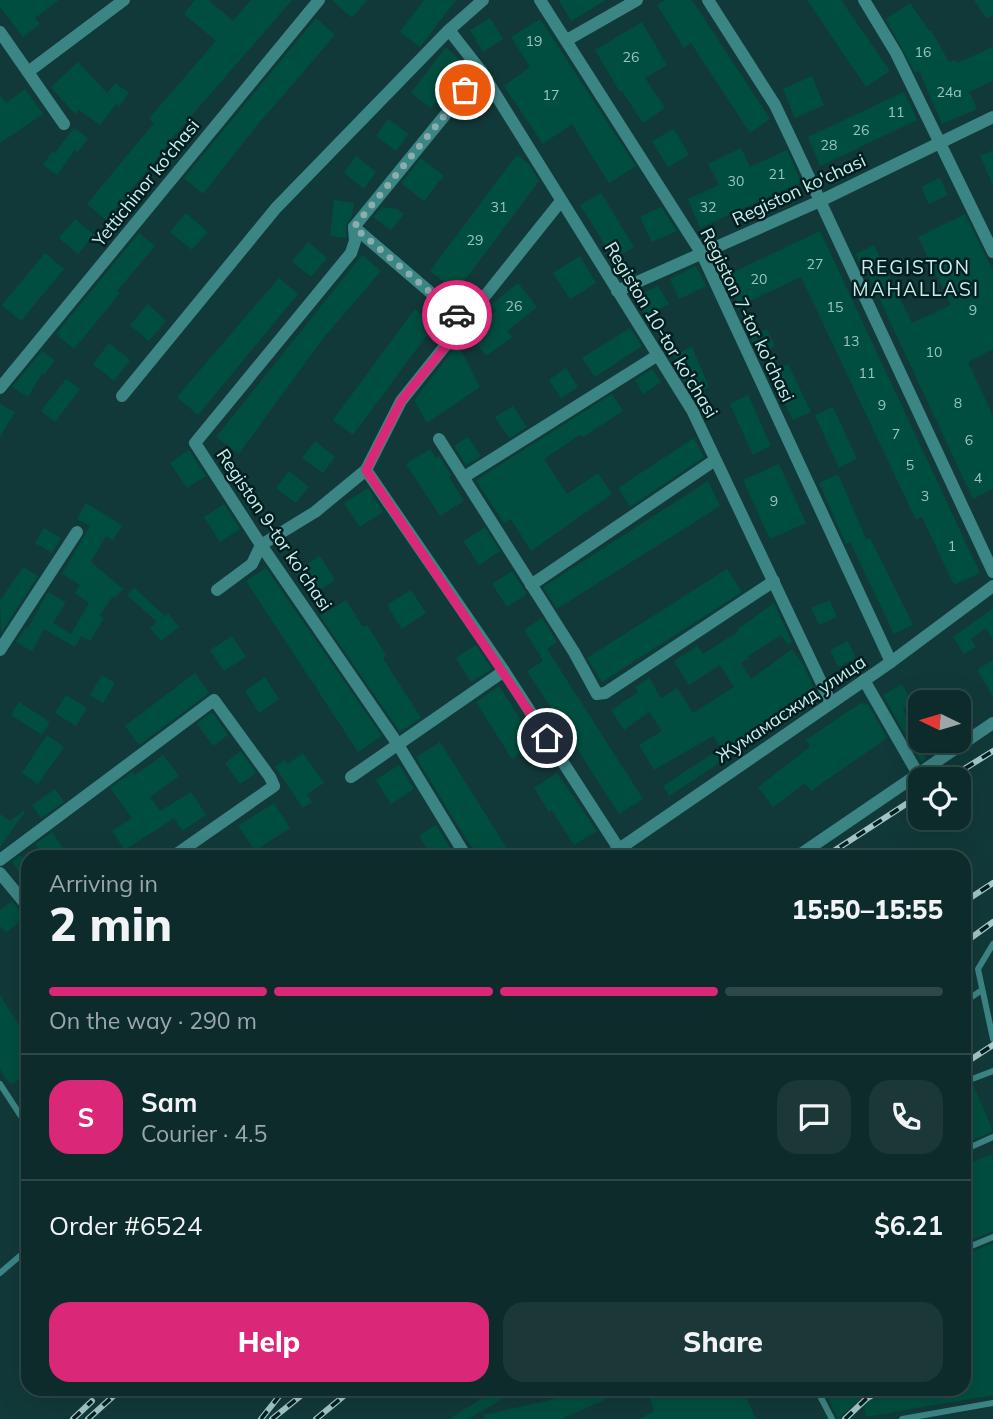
<!DOCTYPE html>
<html lang="en">
<head>
<meta charset="utf-8">
<style>
	body { margin:0; font-family:Mulish,sans-serif; background:#1c3737; color:#f1f3f6; height:100vh; display:flex; flex-direction:column; font-size:26px; white-space:nowrap }
	* { box-sizing:border-box; margin:0 }
	p { font-size:23px; color:#9ba7a9 }
	.icon { flex:none; width:38px; height:38px; fill:none; stroke:currentColor; stroke-width:2; stroke-linecap:round; stroke-linejoin:round }
	.map { position:relative; flex:1; overflow:hidden }
	.side { position:absolute; left:21px; top:850px; width:950px; height:546px; display:flex; flex-direction:column; background:#0e2b2b; border-radius:21px; box-shadow:0 7px 28px #0002,0 0 0 2px #2e4747 }
	.side>* { flex:none }
	.needle { width:46px; rotate:275deg }
	.buttons { position:absolute; left:908px; top:690px; display:grid; gap:14px }
	.buttons a { display:grid; place-items:center; width:63px; height:63px; border-radius:14px; background:#0e2b2b; box-shadow:0 7px 28px #0002,0 0 0 2px #2e4747; font-size:35px }
	.pin { position:absolute; display:grid; place-items:center; width:60px; height:60px; color:#fff; margin:-30px; border:4px solid #fff; border-radius:50%; box-shadow:0 2px 7px #0007 }
	.courier { position:absolute; display:grid; place-items:center; width:70px; height:70px; margin:-35px; border:5px solid #db2777; border-radius:50%; background:#fff; color:#222; box-shadow:0 2px 9px #0007 }
	.overview em { font-style:normal; font-weight:800 }
	.overview div { display:flex; flex-direction:column-reverse }
	.overview { display:flex; align-items:center; justify-content:space-between; height:119px; padding:0 28px }
	h1 { font-size:46px; font-weight:800; line-height:52px }
	.bar { display:grid; grid-template-columns:repeat(4,1fr); gap:10px 7px; align-content:center; height:84px; padding:0 28px }
	.bar i { height:9px; border-radius:5px; background:#2e4747 }
	.bar .selected { background:#db2777 }
	.bar p { grid-column:span 4 }
	.line { display:flex; align-items:center; gap:18px; padding:0 28px; border-top:2px solid #2e4747 }
	.line div { flex:1 }
	.round { display:grid; place-items:center; flex:none; width:74px; height:74px; border-radius:21px; background:#1c3737 }
	.primary-button { display:flex; gap:14px; margin-top:auto; padding:14px 28px }
	.primary-button a { flex:1; height:80px; border-radius:21px; background:#db2777; color:#fff; font-size:28px; font-weight:800; line-height:80px; text-align:center }
	.primary-button a+a { background:#1c3737; color:#f1f3f6 }
	.map>svg:first-child { display:block }
	.building { fill:#004e3f }
	.lines { fill:none; stroke-linecap:round; stroke-linejoin:round }
	.service { stroke:#3c8585; stroke-width:6 }
	.minor { stroke:#3c8585; stroke-width:12 }
	.rail-casing { stroke:#a3c7c6; stroke-width:6 }
	.rail { stroke:#011f1f; stroke-width:3.5; stroke-dasharray:10; stroke-linecap:butt }
	.done { stroke:#8aaead; stroke-width:7; stroke-dasharray:0 12.6 }
	.route { stroke:#db2777; stroke-width:9 }
	.labels { text-anchor:middle; stroke-width:5; stroke-linejoin:round; paint-order:stroke }
	.number-label { font-size:14px; fill:#98c5c1 }
	.street-label { font-size:18px; fill:#caedec; stroke:#011f1f }
	.neighbourhood-label { font-size:19px; letter-spacing:2px; fill:#caedec; stroke:#011f1f }
</style>
</head>
<body>
<div class="map">
<svg width="993" height="1419" viewBox="0 0 993 1419">
	<rect width="100%" height="100%" fill="#123939"/>
	<!-- building -->
	<g class="building">
		<polygon points="0,0 59,0 35,18 40,24 23,37 0,7"/>
		<polygon points="195,0 208,0 233,21 251,0 292,0 167,144 168,145 106,220 87,204 154,123 149,118 216,41 184,14"/>
		<polygon points="332,0 367,0 352,18"/>
		<polygon points="424,0 456,0 420,47 400,32"/>
		<polygon points="559,0 606,0 571,21"/>
		<polygon points="665,0 692,0 770,119 750,133 691,43 684,48 657,5"/>
		<polygon points="807,0 841,0 890,71 866,87"/>
		<polygon points="974,0 993,0 993,14 987,19"/>
		<polygon points="910,3 929,31 931,30 949,62 955,60 957,63 993,47 993,81 969,92 977,109 942,124 919,71 915,73 886,19"/>
		<polygon points="316,18 335,35 254,129 203,194 184,178"/>
		<polygon points="490,18 503,39 483,52 470,30"/>
		<polygon points="540,19 636,166 609,183 572,124 543,144 504,86 530,67 511,37"/>
		<polygon points="642,22 667,65 645,78 665,108 643,123 622,91 620,92 595,50"/>
		<polygon points="446,47 464,64 431,108 411,93"/>
		<polygon points="78,62 107,93 115,83 129,93 119,106 116,104 100,125 79,110 75,114 51,87"/>
		<polygon points="812,76 824,105 795,118 783,89"/>
		<polygon points="25,89 43,114 0,143 0,95 6,103"/>
		<polygon points="904,92 917,120 820,166 808,137"/>
		<polygon points="388,119 409,134 396,151 376,136"/>
		<polygon points="74,128 88,138 78,152 75,150 57,175 43,165 52,152 55,153"/>
		<polygon points="674,129 689,155 668,167 652,141"/>
		<polygon points="741,148 750,167 787,150 801,182 700,228 688,199 719,185 708,164"/>
		<polygon points="993,150 993,185 980,156"/>
		<polygon points="517,155 529,164 539,181 456,292 430,271"/>
		<polygon points="356,156 376,172 364,189 344,173"/>
		<polygon points="421,158 444,176 424,201 401,183"/>
		<polygon points="940,178 948,195 929,204 921,187"/>
		<polygon points="601,193 634,247 614,259 580,205"/>
		<polygon points="334,200 354,203 352,216 346,225 346,238 330,236"/>
		<polygon points="382,207 397,209 404,214 391,230 373,217"/>
		<polygon points="661,207 677,231 652,242 640,217"/>
		<polygon points="186,213 208,232 192,250 170,232"/>
		<polygon points="965,214 993,271 993,349 968,362 993,416 993,489 973,499 866,270 864,271 856,254 874,245 912,323 951,305 918,237"/>
		<polygon points="75,219 94,235 78,254 59,238"/>
		<polygon points="820,231 980,573 954,585 922,517 916,520 801,277 739,306 725,276"/>
		<polygon points="139,233 155,246 117,291 120,293 74,349 56,334"/>
		<polygon points="308,242 327,258 311,277 292,261"/>
		<polygon points="45,253 64,269 21,321 2,305"/>
		<polygon points="362,255 381,271 321,341 239,454 216,437"/>
		<polygon points="580,256 596,283 570,299 553,273"/>
		<polygon points="696,266 706,286 679,299 670,279"/>
		<polygon points="279,278 298,294 198,415 177,397"/>
		<polygon points="518,283 537,307 507,331 512,337 486,356 468,331 496,311 491,305"/>
		<polygon points="658,286 669,304 646,316 636,296"/>
		<polygon points="148,304 166,321 149,341 130,325"/>
		<polygon points="415,309 435,324 353,435 333,420"/>
		<polygon points="630,328 642,346 595,377 582,358"/>
		<polygon points="767,329 775,346 758,354 750,337"/>
		<polygon points="109,343 130,360 114,381 93,364"/>
		<polygon points="458,344 480,387 427,423 414,400"/>
		<polygon points="692,347 709,387 693,395 684,381 674,355"/>
		<polygon points="42,351 55,361 44,375 42,373 28,397 12,387"/>
		<polygon points="788,364 811,412 793,420 769,373"/>
		<polygon points="566,368 578,387 561,398 549,380"/>
		<polygon points="652,369 661,382 643,394 635,380"/>
		<polygon points="66,379 80,389 55,422 41,411"/>
		<polygon points="612,394 623,411 583,437 581,434 544,459 567,494 598,473 612,494 531,551 511,519 504,523 476,480"/>
		<polygon points="748,395 771,446 753,455 730,404"/>
		<polygon points="0,404 15,412 0,437"/>
		<polygon points="513,406 527,427 509,438 495,417"/>
		<polygon points="833,407 857,459 839,468 815,415"/>
		<polygon points="468,437 481,456 466,465 454,446"/>
		<polygon points="694,438 704,457 630,507 618,488"/>
		<polygon points="315,441 335,457 323,473 302,458"/>
		<polygon points="430,449 436,458 439,456 451,475 449,477 464,501 440,516 406,464"/>
		<polygon points="189,450 206,476 187,488 170,463"/>
		<polygon points="779,464 806,523 770,539 743,480"/>
		<polygon points="289,471 309,487 296,503 276,488"/>
		<polygon points="838,474 866,539 870,538 913,625 894,634 850,542 846,544 819,483"/>
		<polygon points="708,481 720,506 557,609 543,587"/>
		<polygon points="368,488 383,512 360,527 344,503"/>
		<polygon points="86,503 122,525 113,540 106,536 91,562 123,589 115,598 113,596 100,615 104,618 90,641 81,636 75,647 44,629 32,651 16,642 26,627 28,628 48,592 66,602 53,623 71,634 89,603 75,593 80,585 62,574 90,526 77,519"/>
		<polygon points="224,504 240,529 220,542 204,517"/>
		<polygon points="485,527 500,551 479,565 463,541"/>
		<polygon points="44,528 61,538 52,553 35,543"/>
		<polygon points="320,556 335,580 312,595 296,571"/>
		<polygon points="23,567 38,576 1,633 0,601"/>
		<polygon points="266,568 382,736 358,752 246,581"/>
		<polygon points="727,569 742,592 602,682 587,658"/>
		<polygon points="512,571 527,594 507,607 492,584"/>
		<polygon points="134,588 165,616 168,613 179,627 161,641 150,628 157,622 127,595"/>
		<polygon points="411,590 426,613 402,629 387,605"/>
		<polygon points="346,600 363,627 367,625 386,655 383,658 421,718 400,732 320,616"/>
		<polygon points="830,600 837,617 819,625 811,608"/>
		<polygon points="774,603 792,642 788,645 781,635 748,656 749,658 741,663 751,679 792,649 804,666 819,699 790,721 788,718 669,796 663,786 721,748 713,736 654,770 639,745 662,731 649,712 624,730 611,710 638,692 635,687 649,678 661,698 677,688 693,713 734,687 720,665 689,685 674,661 697,646 703,654 739,631 738,629"/>
		<polygon points="993,608 993,640 986,628 971,639 976,647 964,654 953,637"/>
		<polygon points="542,618 557,642 547,649 643,799 619,814 527,671 543,661 524,630"/>
		<polygon points="232,636 246,657 224,671 210,650"/>
		<polygon points="848,641 856,658 838,667 830,650"/>
		<polygon points="476,645 492,669 471,682 456,658"/>
		<polygon points="993,660 993,696 977,670"/>
		<polygon points="195,673 209,693 139,745 125,726"/>
		<polygon points="102,675 115,683 103,703 90,695"/>
		<polygon points="265,677 279,699 259,713 245,691"/>
		<polygon points="902,684 913,704 903,710 918,736 914,739 926,758 921,762 883,695"/>
		<polygon points="499,686 536,744 512,759 476,702"/>
		<polygon points="66,695 87,708 76,726 55,713"/>
		<polygon points="19,702 50,722 42,735 11,715"/>
		<polygon points="862,702 864,705 867,703 887,738 811,791 805,783 773,807 758,787 810,747 806,740"/>
		<polygon points="212,712 228,735 213,746 197,724"/>
		<polygon points="47,735 64,747 38,784 22,773"/>
		<polygon points="440,742 474,796 513,858 480,858 466,839 416,757"/>
		<polygon points="241,751 256,773 240,784 225,763"/>
		<polygon points="303,753 324,783 307,794 312,802 303,808 275,767 285,760 288,764"/>
		<polygon points="163,755 179,776 150,797 160,811 191,792 206,815 182,831 174,818 125,850 112,831 132,818 110,788 132,772 135,775"/>
		<polygon points="399,765 414,789 391,804 376,780"/>
		<polygon points="557,773 597,831 574,845 552,810 549,812 534,788"/>
		<polygon points="55,789 64,802 41,818 32,805"/>
		<polygon points="274,803 290,828 255,851 238,826"/>
		<polygon points="24,811 25,812 0,847 0,814 10,821"/>
		<polygon points="436,825 451,849 438,858 433,858 419,836"/>
		<polygon points="52,832 70,858 45,858 35,844"/>
		<polygon points="21,855 28,865 28,884 12,862"/>
		<polygon points="12,901 21,913 27,915 6,933 0,926 0,910"/>
		<polygon points="0,995 28,1040 28,1074 10,1085 0,1069"/>
		<polygon points="973,1085 993,1131 964,1144 964,1088"/>
		<polygon points="991,1154 993,1159 993,1231 964,1243 964,1166"/>
		<polygon points="993,1243 993,1395 866,1417 863,1397 838,1419 824,1390 964,1390 964,1255"/>
		<polygon points="495,1390 518,1390 468,1419 449,1419"/>
		<polygon points="550,1390 626,1390 562,1419 484,1419 484,1415 554,1399"/>
		<polygon points="647,1390 743,1390 756,1419 639,1419 654,1411"/>
	</g>
	<g class="lines">
		<!-- service -->
		<g class="service">
			<polyline points="993,944 978,969 993,1039"/>
			<polyline points="964,1002 982,990"/>
			<polyline points="964,1082 993,1071"/>
			<polyline points="0,1084 28,1127"/>
			<polyline points="964,1150 993,1137"/>
			<polyline points="964,1249 993,1237"/>
			<polyline points="0,1273 28,1249"/>
			<polyline points="817,1390 832,1419"/>
			<polyline points="462,1391 464,1390"/>
			<polyline points="902,1419 993,1403"/>
		</g>
		<!-- minor -->
		<g class="minor">
			<polyline points="540,0 702,254 891,662"/>
			<polyline points="708,0 775,105 794,145 993,572"/>
			<polyline points="864,0 896,53 993,252"/>
			<polyline points="449,30 481,71 692,410 831,703"/>
			<polyline points="0,32 64,124"/>
			<polyline points="567,40 637,0"/>
			<polyline points="28,72 124,0"/>
			<polyline points="354,227 465,322"/>
			<polyline points="617,291 820,201 993,117"/>
			<polyline points="0,388 319,0"/>
			<polyline points="122,396 276,208 449,30 483,0"/>
			<polyline points="439,439 574,652 597,694 605,693 774,581"/>
			<polyline points="366,470 504,671 619,849"/>
			<polyline points="464,477 658,355"/>
			<polyline points="261,545 315,512 366,470 401,401 561,201"/>
			<polyline points="531,585 715,460"/>
			<polyline points="217,590 252,564 261,545"/>
			<polyline points="0,650 77,532"/>
			<polyline points="864,680 918,774"/>
			<polyline points="351,777 504,671"/>
			<polyline points="467,858 397,743 261,545 195,443 351,253 355,241 354,227 481,71"/>
			<polyline points="606,858 891,662 993,586"/>
			<polyline points="795,858 993,723"/>
			<polyline points="0,860 214,700 270,777 274,786 171,858"/>
			<polyline points="0,873 28,907"/>
		</g>
		<!-- rail casing -->
		<g class="rail-casing">
			<g id="rail">
				<polyline points="948,779 993,751"/>
				<polyline points="823,858 920,795"/>
				<polyline points="964,902 993,883"/>
				<polyline points="964,943 993,922"/>
				<polyline points="964,1064 993,1045"/>
				<polyline points="73,1419 92,1401"/>
				<polyline points="88,1419 120,1390"/>
				<polyline points="261,1419 284,1390"/>
				<polyline points="272,1419 308,1390"/>
				<polyline points="316,1419 351,1390"/>
				<polyline points="845,1419 866,1399 881,1390"/>
			</g>
		</g>
		<!-- rail -->
		<use href="#rail" class="rail"/>
	</g>
	<g class="lines">
		<!-- done -->
		<polyline class="done" points="457,315 354,227 465,90"/>
		<!-- route -->
		<polyline class="route" points="457,315 465,322 401,401 366,470 547,738"/>
	</g>
	<g class="labels">
		<!-- number labels -->
		<g class="number-label">
			<text x="534" y="46">19</text>
			<text x="923" y="57">16</text>
			<text x="631" y="62">26</text>
			<text x="949" y="97">24a</text>
			<text x="551" y="100">17</text>
			<text x="896" y="117">11</text>
			<text x="861" y="135">26</text>
			<text x="829" y="150">28</text>
			<text x="777" y="179">21</text>
			<text x="736" y="186">30</text>
			<text x="499" y="212">31</text>
			<text x="708" y="212">32</text>
			<text x="475" y="245">29</text>
			<text x="815" y="269">27</text>
			<text x="759" y="284">20</text>
			<text x="514" y="311">26</text>
			<text x="835" y="312">15</text>
			<text x="973" y="315">9</text>
			<text x="851" y="346">13</text>
			<text x="934" y="357">10</text>
			<text x="867" y="378">11</text>
			<text x="958" y="408">8</text>
			<text x="882" y="410">9</text>
			<text x="896" y="439">7</text>
			<text x="969" y="445">6</text>
			<text x="910" y="470">5</text>
			<text x="978" y="483">4</text>
			<text x="925" y="501">3</text>
			<text x="774" y="506">9</text>
			<text x="952" y="551">1</text>
		</g>
		<!-- street labels -->
		<g class="street-label">
			<text transform="translate(146 183) rotate(-51)" y="6">Yettichinor ko‘chasi</text>
			<text transform="translate(799 190) rotate(-25)" y="6">Registon ko'chasi</text>
			<text transform="translate(747 315) rotate(64)" y="6">Registon 7-tor ko'chasi</text>
			<text transform="translate(661 330) rotate(59)" y="6">Registon 10-tor ko'chasi</text>
			<text transform="translate(274 530) rotate(56)" y="6">Registon 9-tor ko'chasi</text>
			<text transform="translate(791 709) rotate(-34)" y="6">Жумамасжид улица</text>
		</g>
		<!-- neighbourhood labels -->
		<g class="neighbourhood-label">
			<text x="916" y="274">REGISTON<tspan x="916" dy="22">MAHALLASI</tspan></text>
		</g>
	</g>
</svg>
<div class="buttons">
<a><svg class="needle" viewBox="-14 -14 28 28"><path d="M0-13l5 13h-10z" fill="#e53935"/><path d="M0 13l5-13h-10z" fill="#9ba7a9"/></svg></a>
<a><svg class="icon" aria-label="locate" viewBox="0 0 24 24"><circle cx="12" cy="12" r="6"/><path d="M12 2v4M12 18v4M2 12h4M18 12h4"/></svg></a>
</div>
<div class="pin" style="left:465px;top:90px;background:#ea580c"><svg class="icon" aria-label="bag" viewBox="0 0 24 24"><path d="M5 8h14l-1 12H6zM9 8a3 3 0 0 1 6 0"/></svg></div>
<div class="pin" style="left:547px;top:738px;background:#1f2937"><svg class="icon" aria-label="home" viewBox="0 0 24 24"><path d="M3 11l9-7 9 7M6 9v11h12V9"/></svg></div>
<div class="courier" style="left:457px;top:315px"><svg class="icon" aria-label="car" viewBox="0 0 24 24"><path d="M5 17H2v-5l4-1 3-4h7l3 4 3 1v5h-3M9 17h6M6 11h13"/><circle cx="7" cy="17" r="2"/><circle cx="17" cy="17" r="2"/></svg></div>
<section class="side">
<div class="overview"><div><h1>2 min</h1><p>Arriving in</p></div><em>15:50–15:55</em></div>
<div class="bar"><i class="selected"></i><i class="selected"></i><i class="selected"></i><i></i><p>On the way · 290 m</p></div>
<div class="line" style="height:126px"><b class="round" style="background:#db2777;color:#fff">S</b><div><b>Sam</b><p>Courier · 4.5</p></div><a class="round"><svg class="icon" aria-label="chat" viewBox="0 0 24 24"><path d="M4 5h16v11H9l-5 4z"/></svg></a><a class="round"><svg class="icon" aria-label="phone" viewBox="0 0 24 24"><path d="M5 4h4l2 5-3 2q2 4 5 5l2-3 5 2v4C11 20 4 13 5 4z"/></svg></a></div>
<div class="line" style="height:91px"><div>Order #6524</div><b>$6.21</b></div>
<div class="primary-button"><a>Help</a><a>Share</a></div>
</section>
</div>
</body>
</html>
